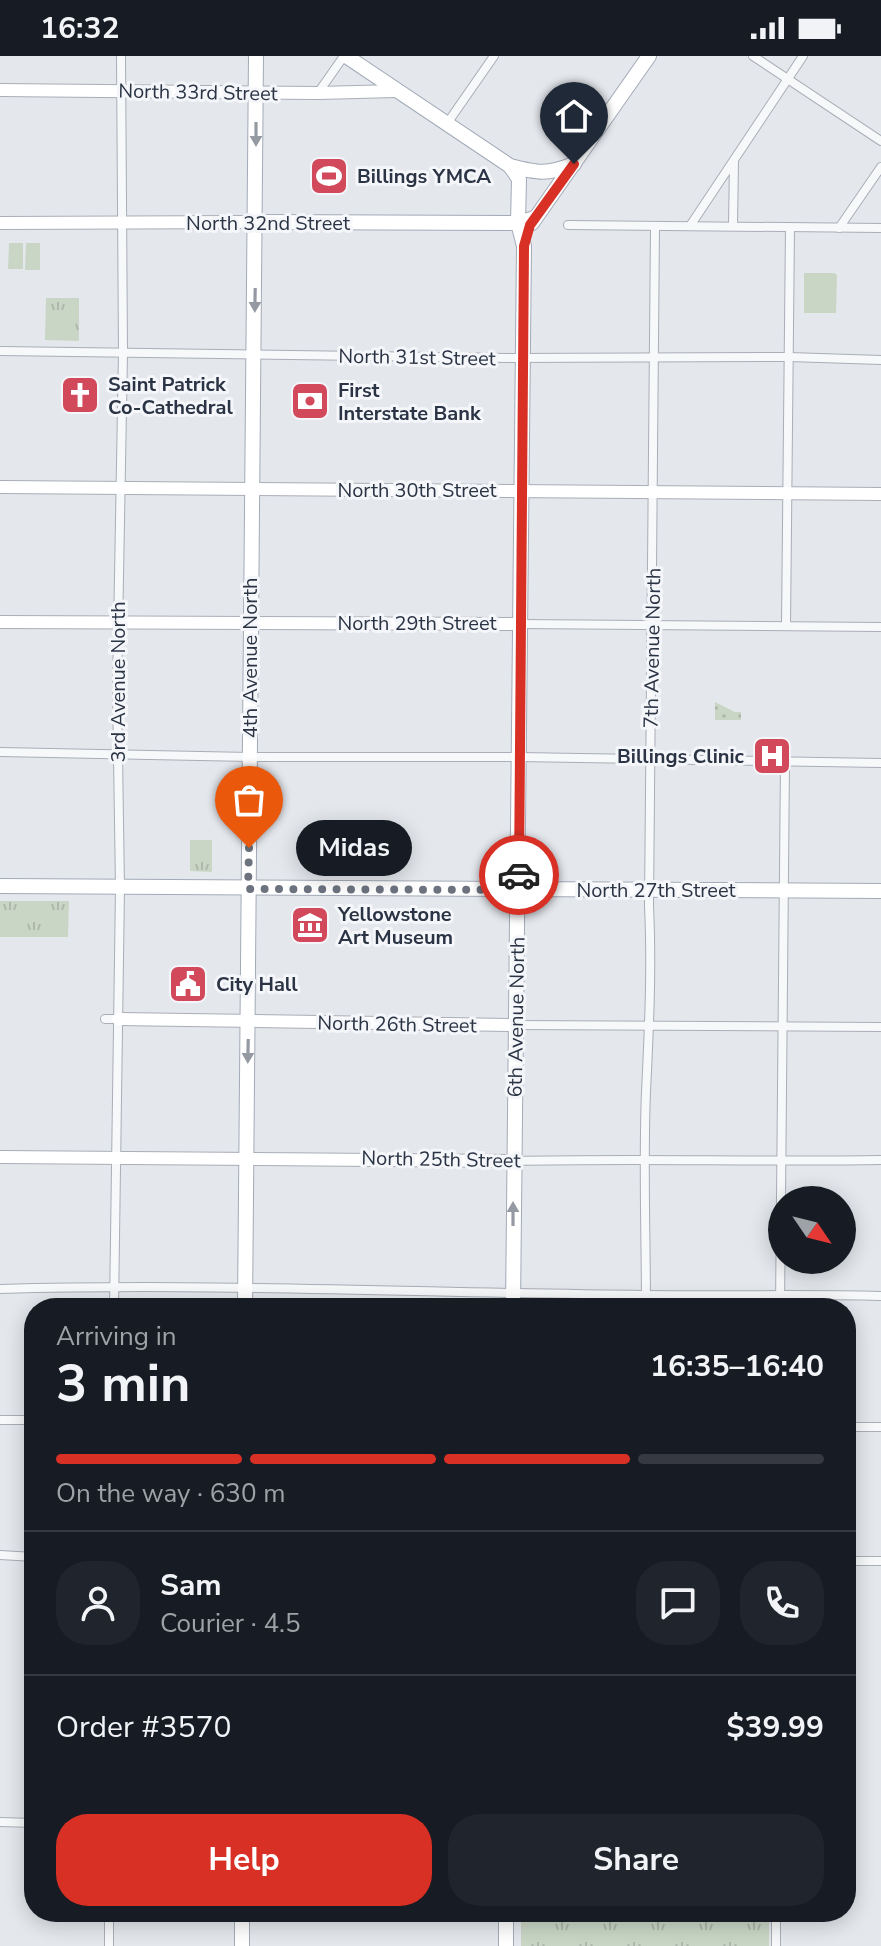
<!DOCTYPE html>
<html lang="en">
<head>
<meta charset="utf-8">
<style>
	body { margin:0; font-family:"Nunito Sans",sans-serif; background:#20242c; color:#f1f3f6; height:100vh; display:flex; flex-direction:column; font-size:30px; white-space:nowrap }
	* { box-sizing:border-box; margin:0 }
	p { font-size:26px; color:#9ea1a6 }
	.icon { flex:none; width:44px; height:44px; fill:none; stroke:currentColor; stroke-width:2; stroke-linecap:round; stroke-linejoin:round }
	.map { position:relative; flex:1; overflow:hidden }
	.sheet { position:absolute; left:24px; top:1242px; width:832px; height:624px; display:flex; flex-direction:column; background:#171b24; border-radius:32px; box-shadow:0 4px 20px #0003 }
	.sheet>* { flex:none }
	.needle { width:52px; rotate:125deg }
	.controls { position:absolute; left:768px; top:1130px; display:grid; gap:16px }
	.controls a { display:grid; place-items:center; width:88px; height:88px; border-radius:50%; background:#171b24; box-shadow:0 4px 20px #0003; font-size:40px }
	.pin { position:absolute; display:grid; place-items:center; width:68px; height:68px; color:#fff; margin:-82px -34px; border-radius:50% 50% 50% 0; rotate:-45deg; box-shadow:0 0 8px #0007 }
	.pin .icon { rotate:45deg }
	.courier { position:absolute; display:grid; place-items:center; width:80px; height:80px; margin:-40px; border:6px solid #d93025; border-radius:50%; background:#fff; color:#222; box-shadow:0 2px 10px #0007 }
	.bubble { position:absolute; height:56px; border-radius:28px; background:#171b24; box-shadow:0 4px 20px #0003; font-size:26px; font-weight:700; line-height:56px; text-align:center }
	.summary em { font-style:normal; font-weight:700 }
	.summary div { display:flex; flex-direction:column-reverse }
	.summary { display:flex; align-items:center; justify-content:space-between; height:136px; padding:0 32px }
	h1 { font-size:52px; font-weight:700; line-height:60px }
	.bar { display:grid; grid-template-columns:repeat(4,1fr); gap:12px 8px; align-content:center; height:96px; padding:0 32px }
	.bar i { height:10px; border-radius:6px; background:#363941 }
	.bar .current { background:#d93025 }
	.bar p { grid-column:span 4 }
	.line { display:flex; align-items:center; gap:20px; padding:0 32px; border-top:2px solid #363941 }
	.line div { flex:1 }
	.round { display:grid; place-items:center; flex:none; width:84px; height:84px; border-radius:32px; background:#20242c }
	.primary-button { display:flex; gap:16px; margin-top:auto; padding:16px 32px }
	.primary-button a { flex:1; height:92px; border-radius:32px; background:#d93025; color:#fff; font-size:32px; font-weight:700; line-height:92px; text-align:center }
	.primary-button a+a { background:#20242c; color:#f1f3f6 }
	.status { display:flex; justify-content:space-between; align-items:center; height:56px; padding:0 40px; background:#171b24; direction:ltr }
	.status svg { height:22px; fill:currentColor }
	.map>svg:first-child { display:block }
	.grass { fill:url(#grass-dots) }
	.park { fill:url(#park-tufts) }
	.pitch { fill:#c9d6c5 }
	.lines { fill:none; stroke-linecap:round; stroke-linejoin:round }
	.street-casing { stroke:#a9aeb7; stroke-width:10 }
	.secondary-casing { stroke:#a9aeb7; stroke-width:14 }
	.primary-casing { stroke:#a3abb8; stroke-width:16 }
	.street { stroke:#f7f8fa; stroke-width:8 }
	.secondary { stroke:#fff; stroke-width:12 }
	.primary { stroke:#fff; stroke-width:14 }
	.oneway { fill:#959aa2 }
	.done { stroke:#6c737f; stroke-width:8; stroke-dasharray:0 14.4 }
	.route { stroke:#d93025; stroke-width:10 }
	.labels { text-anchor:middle; stroke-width:6; stroke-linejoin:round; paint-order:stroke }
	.street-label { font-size:20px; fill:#2b3445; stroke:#f4f6f9 }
	.poi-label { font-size:20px; font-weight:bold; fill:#2b3445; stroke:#f4f6f9; text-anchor:start }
</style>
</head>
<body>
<div class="status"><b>16:32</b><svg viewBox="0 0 49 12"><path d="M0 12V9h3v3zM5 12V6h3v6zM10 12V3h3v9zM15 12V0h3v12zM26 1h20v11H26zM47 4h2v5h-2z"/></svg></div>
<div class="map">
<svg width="881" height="1890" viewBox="0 0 881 1890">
	<defs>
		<pattern id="grass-dots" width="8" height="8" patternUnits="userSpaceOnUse" patternTransform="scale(2)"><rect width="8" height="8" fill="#c9d6c5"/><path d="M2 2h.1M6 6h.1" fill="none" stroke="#adb8ab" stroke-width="1.8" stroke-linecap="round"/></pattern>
		<pattern id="park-tufts" width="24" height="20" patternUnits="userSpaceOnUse" patternTransform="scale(2)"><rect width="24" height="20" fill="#c9d6c5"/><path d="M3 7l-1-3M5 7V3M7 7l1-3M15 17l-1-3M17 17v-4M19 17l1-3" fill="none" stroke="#adb8ab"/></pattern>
	</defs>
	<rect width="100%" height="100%" fill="#e4e7ec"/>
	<!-- grass -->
	<polygon class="grass" points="715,646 735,656 741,656 741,664 715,664"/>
	<!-- park -->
	<g class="park">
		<polygon points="46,242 79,242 79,285 45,284"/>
		<polygon points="190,784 212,784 212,816 190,815"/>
		<polygon points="0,845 69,845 68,881 0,881"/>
		<rect x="521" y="1856" width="248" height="34"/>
	</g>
	<!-- pitch -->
	<g class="pitch">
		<polygon points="9,187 23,187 23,213 8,213"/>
		<polygon points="26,187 40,187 40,214 25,214"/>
		<polygon points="804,217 834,217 837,219 836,257 804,257"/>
	</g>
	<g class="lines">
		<!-- street casing -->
		<g class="street-casing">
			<g id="street">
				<polyline points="753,0 881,85"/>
				<polyline points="318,37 344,0"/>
				<polyline points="446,69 494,0"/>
				<polyline points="568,169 881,172"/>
				<polyline points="733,169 734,106"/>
				<polyline points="690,170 803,0"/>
				<polyline points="839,172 881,111"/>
				<polyline points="0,295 511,302 789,301 881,304"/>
				<polyline points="520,568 881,571"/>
				<polyline points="786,570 790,171"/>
				<polyline points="0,696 250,701 519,701 881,707"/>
				<polyline points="105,963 118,963"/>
				<polyline points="515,969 881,971"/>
				<path d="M514,1105C636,1102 759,1106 881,1104"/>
				<path d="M0,1233C215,1227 429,1237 644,1239C723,1240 802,1238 881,1240"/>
				<polyline points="114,1252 120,832 117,632 123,297 121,0"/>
				<path d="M646,1252C646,1180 643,1108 646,1036C649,973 652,913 649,850L655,171"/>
				<polyline points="780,1252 785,706"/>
				<polyline points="0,1364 34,1364"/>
				<polyline points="846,1371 881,1371"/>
				<polyline points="0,1499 34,1501"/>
				<polyline points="846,1505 881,1505"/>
				<polyline points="0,1766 34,1767"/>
				<polyline points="109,1856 109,1890"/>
				<polyline points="776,1890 776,1856"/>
			</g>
		</g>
		<!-- secondary casing -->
		<g class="secondary-casing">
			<g id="secondary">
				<polyline points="0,34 318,37 396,35"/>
				<polyline points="0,167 255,166"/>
				<polyline points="0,431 881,438"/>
				<polyline points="0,566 520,568"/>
				<polyline points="118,963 514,969"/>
				<polyline points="0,1101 513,1105"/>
			</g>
		</g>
		<!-- primary casing -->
		<g class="primary-casing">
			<g id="primary">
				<path d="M346,0L510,110C538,117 547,119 574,108"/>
				<polyline points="510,110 519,123 518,167 524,190 513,1252"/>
				<polyline points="255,166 518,167 535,162"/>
				<polyline points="532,167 649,0"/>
				<polyline points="0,830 881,835"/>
				<polyline points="245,1252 256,0"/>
				<polyline points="506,1856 506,1890"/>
				<polyline points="242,1890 242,1856"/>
			</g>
		</g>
		<!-- street -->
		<use href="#street" class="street"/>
		<!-- secondary -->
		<use href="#secondary" class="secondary"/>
		<!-- primary -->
		<use href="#primary" class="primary"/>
	</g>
	<!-- one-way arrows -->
	<defs><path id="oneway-solid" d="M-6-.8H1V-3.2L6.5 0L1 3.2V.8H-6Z" transform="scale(2)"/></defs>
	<g class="oneway">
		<use href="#oneway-solid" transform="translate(256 78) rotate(90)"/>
		<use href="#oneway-solid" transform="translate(255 244) rotate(91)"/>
		<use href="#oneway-solid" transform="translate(248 995) rotate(91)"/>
		<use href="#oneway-solid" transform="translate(513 1158) rotate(-90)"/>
	</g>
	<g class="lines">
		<!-- done -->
		<polyline class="done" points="249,792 248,833 519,834 519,819"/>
		<!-- route -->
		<polyline class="route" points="519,819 524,190 530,169 574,108"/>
	</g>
	<!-- icons -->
	<defs>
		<g id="stadium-square" transform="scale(2)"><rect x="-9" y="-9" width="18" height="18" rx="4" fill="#d1495b" stroke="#f4f6f9"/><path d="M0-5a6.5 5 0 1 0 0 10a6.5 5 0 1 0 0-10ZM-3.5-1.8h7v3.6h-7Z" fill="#fff"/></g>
		<g id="church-square" transform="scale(2)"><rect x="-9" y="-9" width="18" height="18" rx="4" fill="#d1495b" stroke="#f4f6f9"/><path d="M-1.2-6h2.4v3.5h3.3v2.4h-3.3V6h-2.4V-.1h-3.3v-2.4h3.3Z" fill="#fff"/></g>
		<g id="bank-square" transform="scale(2)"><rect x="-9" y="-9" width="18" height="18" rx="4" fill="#d1495b" stroke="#f4f6f9"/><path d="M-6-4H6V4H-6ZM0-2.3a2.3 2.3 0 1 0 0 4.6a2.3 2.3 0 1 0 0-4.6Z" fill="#fff"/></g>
		<g id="hospital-square" transform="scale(2)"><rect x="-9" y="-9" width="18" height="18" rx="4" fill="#d1495b" stroke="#f4f6f9"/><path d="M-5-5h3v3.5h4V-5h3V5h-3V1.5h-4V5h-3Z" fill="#fff"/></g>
		<g id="museum-square" transform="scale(2)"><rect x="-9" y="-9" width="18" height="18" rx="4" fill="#d1495b" stroke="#f4f6f9"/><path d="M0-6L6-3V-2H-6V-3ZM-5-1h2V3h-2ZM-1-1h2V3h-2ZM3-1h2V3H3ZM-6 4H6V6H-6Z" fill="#fff"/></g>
		<g id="civic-square" transform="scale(2)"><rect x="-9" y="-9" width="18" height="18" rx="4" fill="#d1495b" stroke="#f4f6f9"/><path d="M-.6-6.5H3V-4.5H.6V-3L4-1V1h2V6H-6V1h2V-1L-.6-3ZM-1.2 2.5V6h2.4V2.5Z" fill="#fff"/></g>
	</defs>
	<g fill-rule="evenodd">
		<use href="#stadium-square" x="329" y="120"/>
		<use href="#church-square" x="80" y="339"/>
		<use href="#bank-square" x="310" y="345"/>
		<use href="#hospital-square" x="772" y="700"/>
		<use href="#museum-square" x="310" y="869"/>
		<use href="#civic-square" x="188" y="928"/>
	</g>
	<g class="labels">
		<!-- street labels -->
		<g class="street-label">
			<text transform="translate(198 36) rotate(1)" y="7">North 33rd Street</text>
			<text x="268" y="174">North 32nd Street</text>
			<text transform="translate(417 301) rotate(1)" y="7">North 31st Street</text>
			<text x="417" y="441">North 30th Street</text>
			<text x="417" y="574">North 29th Street</text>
			<text transform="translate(652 592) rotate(-89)" y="7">7th Avenue North</text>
			<text transform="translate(250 602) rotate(-90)" y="7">4th Avenue North</text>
			<text transform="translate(118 626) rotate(-90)" y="7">3rd Avenue North</text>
			<text x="656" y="841">North 27th Street</text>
			<text transform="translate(516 961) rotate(-89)" y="7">6th Avenue North</text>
			<text transform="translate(397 968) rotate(1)" y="7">North 26th Street</text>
			<text transform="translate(441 1103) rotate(1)" y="7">North 25th Street</text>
		</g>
		<!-- poi labels -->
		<g class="poi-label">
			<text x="357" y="127">Billings YMCA</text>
			<text x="108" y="335">Saint Patrick<tspan x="108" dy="23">Co-Cathedral</tspan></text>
			<text x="338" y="341">First<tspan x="338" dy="23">Interstate Bank</tspan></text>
			<text x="744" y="707" text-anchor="end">Billings Clinic</text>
			<text x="338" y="865">Yellowstone<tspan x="338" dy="23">Art Museum</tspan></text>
			<text x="216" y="935">City Hall</text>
		</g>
	</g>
</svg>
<div class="controls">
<a><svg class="needle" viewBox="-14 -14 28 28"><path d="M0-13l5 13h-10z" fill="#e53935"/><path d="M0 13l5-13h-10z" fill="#9ea1a6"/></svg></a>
</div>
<div class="pin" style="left:249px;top:792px;background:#ea580c"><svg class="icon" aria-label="bag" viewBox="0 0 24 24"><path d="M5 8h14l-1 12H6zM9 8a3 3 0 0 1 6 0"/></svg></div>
<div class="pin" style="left:574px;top:108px;background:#1f2937"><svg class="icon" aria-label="home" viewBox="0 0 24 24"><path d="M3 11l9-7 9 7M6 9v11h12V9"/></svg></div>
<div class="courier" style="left:519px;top:819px"><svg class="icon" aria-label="car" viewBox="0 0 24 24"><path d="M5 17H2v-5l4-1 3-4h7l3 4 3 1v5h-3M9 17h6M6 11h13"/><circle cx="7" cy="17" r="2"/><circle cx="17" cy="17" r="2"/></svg></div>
<div class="bubble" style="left:296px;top:764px;width:116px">Midas</div>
<section class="sheet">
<div class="summary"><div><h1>3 min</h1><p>Arriving in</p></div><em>16:35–16:40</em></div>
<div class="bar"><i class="current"></i><i class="current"></i><i class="current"></i><i></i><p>On the way · 630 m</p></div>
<div class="line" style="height:144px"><a class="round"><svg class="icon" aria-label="person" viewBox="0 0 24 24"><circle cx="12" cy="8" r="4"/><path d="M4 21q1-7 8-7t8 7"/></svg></a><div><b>Sam</b><p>Courier · 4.5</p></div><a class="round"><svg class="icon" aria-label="chat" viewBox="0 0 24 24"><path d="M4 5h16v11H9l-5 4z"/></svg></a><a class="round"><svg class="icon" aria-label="phone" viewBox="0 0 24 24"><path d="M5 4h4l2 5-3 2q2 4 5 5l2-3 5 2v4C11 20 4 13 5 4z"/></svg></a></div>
<div class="line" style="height:104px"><div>Order #3570</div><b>$39.99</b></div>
<div class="primary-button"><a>Help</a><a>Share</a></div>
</section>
</div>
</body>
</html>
